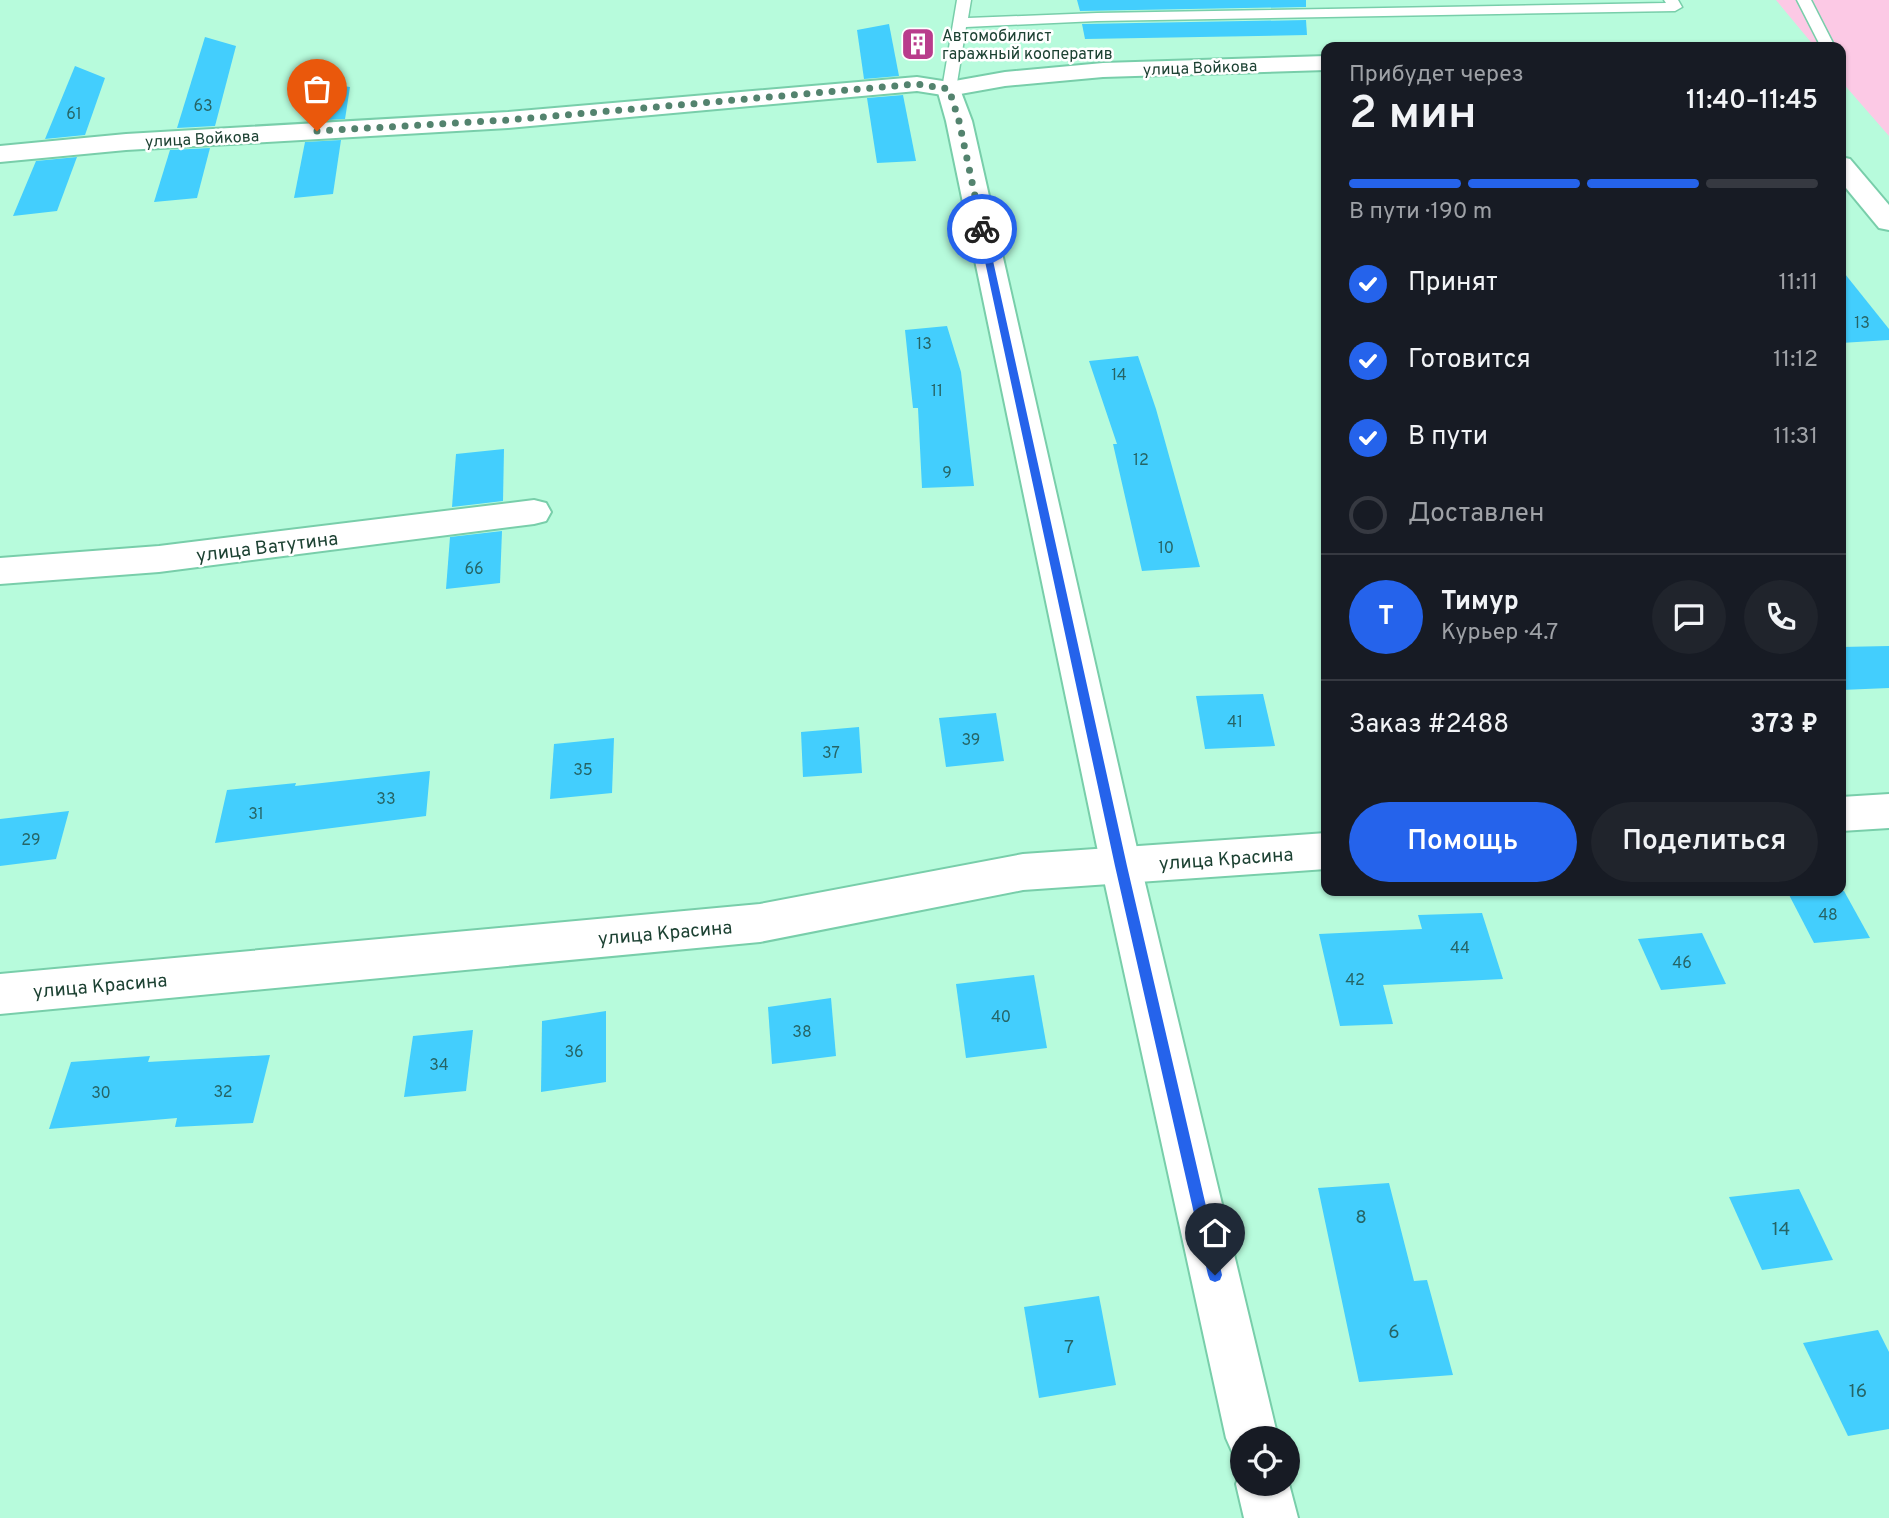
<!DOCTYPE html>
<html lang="ru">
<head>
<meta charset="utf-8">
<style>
	body { margin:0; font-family:Overpass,sans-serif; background:#20242c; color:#f1f3f6; height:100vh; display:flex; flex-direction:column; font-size:26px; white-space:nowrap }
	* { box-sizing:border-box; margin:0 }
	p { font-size:23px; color:#9ea1a6 }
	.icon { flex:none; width:38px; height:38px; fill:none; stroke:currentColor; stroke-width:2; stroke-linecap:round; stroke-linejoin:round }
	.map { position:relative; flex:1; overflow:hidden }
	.panel { position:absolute; left:1321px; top:42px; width:525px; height:854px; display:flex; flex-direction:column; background:#171b24; border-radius:14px; box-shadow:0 2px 5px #0004 }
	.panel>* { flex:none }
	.tools { position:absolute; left:1230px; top:1426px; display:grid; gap:14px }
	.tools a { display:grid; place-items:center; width:70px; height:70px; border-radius:50%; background:#171b24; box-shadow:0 2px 5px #0004; font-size:35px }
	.pin { position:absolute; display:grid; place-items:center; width:60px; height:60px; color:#fff; margin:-72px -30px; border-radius:50% 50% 50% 0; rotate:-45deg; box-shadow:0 0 7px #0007 }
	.pin .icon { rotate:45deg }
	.courier { position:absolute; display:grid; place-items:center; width:70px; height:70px; margin:-35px; border:5px solid #2563eb; border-radius:50%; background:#fff; color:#222; box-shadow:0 2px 9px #0007 }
	.headline em { font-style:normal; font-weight:600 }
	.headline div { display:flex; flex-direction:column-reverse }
	.headline { display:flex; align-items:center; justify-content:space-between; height:119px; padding:0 28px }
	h1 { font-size:46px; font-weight:600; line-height:52px }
	.bar { display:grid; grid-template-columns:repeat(4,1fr); gap:10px 7px; align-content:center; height:84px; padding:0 28px }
	.bar i { height:9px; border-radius:5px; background:#363941 }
	.bar .selected { background:#2563eb }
	.bar p { grid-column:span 4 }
	.line { display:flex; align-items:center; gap:18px; padding:0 28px; border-top:2px solid #363941 }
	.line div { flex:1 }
	.round { display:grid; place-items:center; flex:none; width:74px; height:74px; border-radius:37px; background:#20242c }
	ol { padding:0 28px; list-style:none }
	li { display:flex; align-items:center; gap:21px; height:77px }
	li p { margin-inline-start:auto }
	li .icon { padding:7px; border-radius:50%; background:#2563eb; color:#fff; stroke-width:4 }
	li:last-child { color:#9ea1a6 }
	li i { width:38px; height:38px; border:4px solid #363941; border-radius:50% }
	.action { display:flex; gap:14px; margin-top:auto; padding:14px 28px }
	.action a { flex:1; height:80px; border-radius:42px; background:#2563eb; color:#fff; font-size:28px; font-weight:600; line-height:80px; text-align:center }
	.action a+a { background:#20242c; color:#f1f3f6 }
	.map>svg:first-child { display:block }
	.green { fill:#fcc9e5 }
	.building { fill:#43cefd }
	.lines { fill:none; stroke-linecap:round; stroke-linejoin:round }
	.service-casing { stroke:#78ceaa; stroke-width:3 }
	.minor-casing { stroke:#78ceaa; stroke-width:4 }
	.tertiary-casing { stroke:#78ceaa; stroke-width:4 }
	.service { fill:#fff; fill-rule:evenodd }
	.minor { fill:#fff; fill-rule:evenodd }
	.tertiary { fill:#fff; fill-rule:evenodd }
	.route { fill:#2563eb }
	.done { stroke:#53836e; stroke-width:7; stroke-dasharray:0 12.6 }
	.labels { text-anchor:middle; stroke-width:5; stroke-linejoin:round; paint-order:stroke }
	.far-poi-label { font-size:16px; fill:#1d4233; stroke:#fff; text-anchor:start }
	.far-street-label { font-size:16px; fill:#1d4233; stroke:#fff }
	.number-label { font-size:16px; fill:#266566 }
	.street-label { font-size:19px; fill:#1d4233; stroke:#fff }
	.near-number-label { font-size:19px; fill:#266566 }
</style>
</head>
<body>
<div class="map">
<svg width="1889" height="1518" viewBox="0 0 1889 1518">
	<rect width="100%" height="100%" fill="#b7fbdc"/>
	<!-- green -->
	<polygon class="green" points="1776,0 1889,0 1889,136 1841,81 1841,47 1815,47"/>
	<!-- building -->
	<g class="building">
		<polygon points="1077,0 1306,0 1306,7 1080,11"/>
		<polygon points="1306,20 1307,35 1085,39 1082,24"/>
		<polygon points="889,24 899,76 864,79 857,30"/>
		<polygon points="205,37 236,46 215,126 177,128"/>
		<polygon points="75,66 105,78 85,135 45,139"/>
		<polygon points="316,82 350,87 345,119 309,121"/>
		<polygon points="903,95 916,161 877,163 867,98"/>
		<polygon points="341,140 333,194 294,198 305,142"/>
		<polygon points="210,148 197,198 154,202 170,150"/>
		<polygon points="77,157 57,211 13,216 36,161"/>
		<polygon points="1841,269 1889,329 1889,340 1841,343"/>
		<polygon points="947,326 961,372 974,486 922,488 918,408 913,408 905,330"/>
		<polygon points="1138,356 1156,409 1200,567 1142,571 1113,444 1117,444 1089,361"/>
		<polygon points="504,449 503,501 452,507 456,454"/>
		<polygon points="502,531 500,583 446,589 450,537"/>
		<polygon points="1889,646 1889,688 1841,690 1841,647"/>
		<polygon points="1263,694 1275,746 1205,749 1196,696"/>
		<polygon points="996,713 1004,761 946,767 939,718"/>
		<polygon points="859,727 862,773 803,777 801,732"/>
		<polygon points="614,738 612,793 550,799 554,744"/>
		<polygon points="430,771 426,816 215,843 227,790 296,783 295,786"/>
		<polygon points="69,811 56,859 0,866 0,819"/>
		<polygon points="1787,891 1844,891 1870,938 1814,943"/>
		<polygon points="1482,913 1503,979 1383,985 1393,1024 1340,1026 1319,934 1422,929 1418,915"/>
		<polygon points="1702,933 1726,984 1661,990 1638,939"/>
		<polygon points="1034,975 1047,1048 966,1058 956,984"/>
		<polygon points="831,998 836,1056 772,1064 768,1007"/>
		<polygon points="606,1011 606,1082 541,1092 542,1021"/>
		<polygon points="473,1030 466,1091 404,1097 413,1036"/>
		<polygon points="270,1055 253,1123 175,1127 177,1118 49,1129 71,1062 150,1056 148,1062"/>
		<polygon points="1389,1183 1414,1281 1427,1280 1453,1375 1359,1382 1318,1188"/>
		<polygon points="1799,1189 1833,1260 1762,1270 1729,1197"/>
		<polygon points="1099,1296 1116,1385 1039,1398 1024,1307"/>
		<polygon points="1878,1330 1889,1352 1889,1429 1848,1436 1803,1343"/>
	</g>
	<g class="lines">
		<!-- service casing -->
		<g class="service-casing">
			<g id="service">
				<polygon points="957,0 971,0 968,18 1097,13 1666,3 1664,0 1678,0 1682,7 1675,11 1097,21 966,27 956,89 949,93 942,89"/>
				<polygon points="1797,0 1811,0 1835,47 1821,47"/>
			</g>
		</g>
		<!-- minor casing -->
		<g class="minor-casing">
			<g id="minor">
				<polygon points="1326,56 1326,70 1103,77 1005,86 949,96 917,91 508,128 126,150 0,162 0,146 126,134 508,112 917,77 949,82 1005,72 1103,63"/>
				<polygon points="1841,157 1850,159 1889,205 1889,230 1879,228 1841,182"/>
				<polygon points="534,500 546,503 551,512 546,521 534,524 159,572 0,584 0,558 159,546"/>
				<polygon points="1889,794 1889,828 1841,831 1841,797"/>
				<polygon points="1326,833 1326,869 1023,890 760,942 0,1014 0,974 760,904 1023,854"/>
			</g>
		</g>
		<!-- tertiary casing -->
		<g class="tertiary-casing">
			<g id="tertiary">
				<polygon points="949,82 958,84 972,121 1141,866 1278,1438 1242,1438 1242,1460 1234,1456 1226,1438 1101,866 946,121 937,89 940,84"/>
				<polygon points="1242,1469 1242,1484 1288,1484 1288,1480 1298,1518 1244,1518 1236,1484"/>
			</g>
		</g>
		<!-- service -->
		<use href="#service" class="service"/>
		<!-- minor -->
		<use href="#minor" class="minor"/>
		<!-- tertiary -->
		<use href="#tertiary" class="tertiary"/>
	</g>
	<!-- route -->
	<polygon class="route" points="982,226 986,229 1127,866 1222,1275 1220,1280 1215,1282 1210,1280 1208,1275 1115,866 978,229"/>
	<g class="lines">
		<!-- done -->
		<polyline class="done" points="317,131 508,120 917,84 949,89 959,121 982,229"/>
	</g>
	<!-- icons -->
	<defs>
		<g id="building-square" transform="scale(1.75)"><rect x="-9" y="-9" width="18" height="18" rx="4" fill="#b93c8c" stroke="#fff"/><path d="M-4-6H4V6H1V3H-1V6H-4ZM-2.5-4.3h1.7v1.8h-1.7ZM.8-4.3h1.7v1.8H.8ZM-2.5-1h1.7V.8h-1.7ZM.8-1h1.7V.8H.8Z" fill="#fff"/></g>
	</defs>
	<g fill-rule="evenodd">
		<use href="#building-square" x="918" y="44"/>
	</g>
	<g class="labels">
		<!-- far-poi labels -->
		<g class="far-poi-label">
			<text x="942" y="41">Автомобилист<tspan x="942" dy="18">гаражный кооператив</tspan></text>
		</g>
		<!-- far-street labels -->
		<g class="far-street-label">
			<text transform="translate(1200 67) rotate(-2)" y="6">улица Войкова</text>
			<text transform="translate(202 138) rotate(-3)" y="6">улица Войкова</text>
		</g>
		<!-- number labels -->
		<g class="number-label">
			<text x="203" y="111">63</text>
			<text x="74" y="119">61</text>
			<text x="1862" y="328">13</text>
			<text x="924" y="349">13</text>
			<text x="1119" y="380">14</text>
			<text x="937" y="396">11</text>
			<text x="1141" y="465">12</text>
			<text x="947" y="478">9</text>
			<text x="1166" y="553">10</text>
			<text x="474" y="574">66</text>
			<text x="1235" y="727">41</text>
			<text x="971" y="745">39</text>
			<text x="831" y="758">37</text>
			<text x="583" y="775">35</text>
			<text x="386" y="804">33</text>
			<text x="256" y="819">31</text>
			<text x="31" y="845">29</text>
			<text x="1828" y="920">48</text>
			<text x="1460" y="953">44</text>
			<text x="1682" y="968">46</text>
			<text x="1355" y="985">42</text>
			<text x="1001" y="1022">40</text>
			<text x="802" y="1037">38</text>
			<text x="574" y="1057">36</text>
			<text x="439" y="1070">34</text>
			<text x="223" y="1097">32</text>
			<text x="101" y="1098">30</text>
		</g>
		<!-- street labels -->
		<g class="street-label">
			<text transform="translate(267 546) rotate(-7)" y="7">улица Ватутина</text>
			<text transform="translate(1226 858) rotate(-4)" y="7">улица Красина</text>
			<text transform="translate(665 932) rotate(-5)" y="7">улица Красина</text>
			<text transform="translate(100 985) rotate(-5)" y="7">улица Красина</text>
		</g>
		<!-- near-number labels -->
		<g class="near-number-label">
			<text x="1361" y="1223">8</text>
			<text x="1781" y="1235">14</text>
			<text x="1394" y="1338">6</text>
			<text x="1069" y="1353">7</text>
			<text x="1858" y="1397">16</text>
		</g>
	</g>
</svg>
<div class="tools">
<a><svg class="icon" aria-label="locate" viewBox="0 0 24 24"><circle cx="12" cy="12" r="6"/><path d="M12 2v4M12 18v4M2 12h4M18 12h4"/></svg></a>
</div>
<div class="pin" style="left:317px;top:131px;background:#ea580c"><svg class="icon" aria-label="bag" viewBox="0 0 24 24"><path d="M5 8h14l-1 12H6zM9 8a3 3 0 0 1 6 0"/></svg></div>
<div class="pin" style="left:1215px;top:1275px;background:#1f2937"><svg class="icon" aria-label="home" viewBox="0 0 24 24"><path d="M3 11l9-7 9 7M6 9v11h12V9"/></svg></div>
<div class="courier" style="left:982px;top:229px"><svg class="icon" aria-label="bike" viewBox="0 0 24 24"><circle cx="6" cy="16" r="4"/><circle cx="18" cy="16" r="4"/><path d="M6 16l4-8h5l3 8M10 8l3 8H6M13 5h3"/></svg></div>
<section class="panel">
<div class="headline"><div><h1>2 мин</h1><p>Прибудет через</p></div><em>11:40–11:45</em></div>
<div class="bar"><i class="selected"></i><i class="selected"></i><i class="selected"></i><i></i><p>В пути · 190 m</p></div>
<ol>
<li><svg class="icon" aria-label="check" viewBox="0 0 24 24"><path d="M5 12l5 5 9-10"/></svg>Принят<p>11:11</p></li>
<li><svg class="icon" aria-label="check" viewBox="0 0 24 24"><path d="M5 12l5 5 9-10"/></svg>Готовится<p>11:12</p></li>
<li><svg class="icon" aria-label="check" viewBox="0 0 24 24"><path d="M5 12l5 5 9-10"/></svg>В пути<p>11:31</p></li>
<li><i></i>Доставлен</li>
</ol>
<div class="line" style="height:126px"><b class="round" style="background:#2563eb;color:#fff">Т</b><div><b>Тимур</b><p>Курьер · 4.7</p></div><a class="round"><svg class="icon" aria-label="chat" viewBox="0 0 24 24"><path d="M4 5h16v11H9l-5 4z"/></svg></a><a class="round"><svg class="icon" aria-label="phone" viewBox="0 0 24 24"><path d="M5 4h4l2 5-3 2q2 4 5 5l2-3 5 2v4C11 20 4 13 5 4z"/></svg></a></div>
<div class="line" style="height:91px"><div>Заказ #2488</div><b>373 ₽</b></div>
<div class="action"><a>Помощь</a><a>Поделиться</a></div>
</section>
</div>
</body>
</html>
